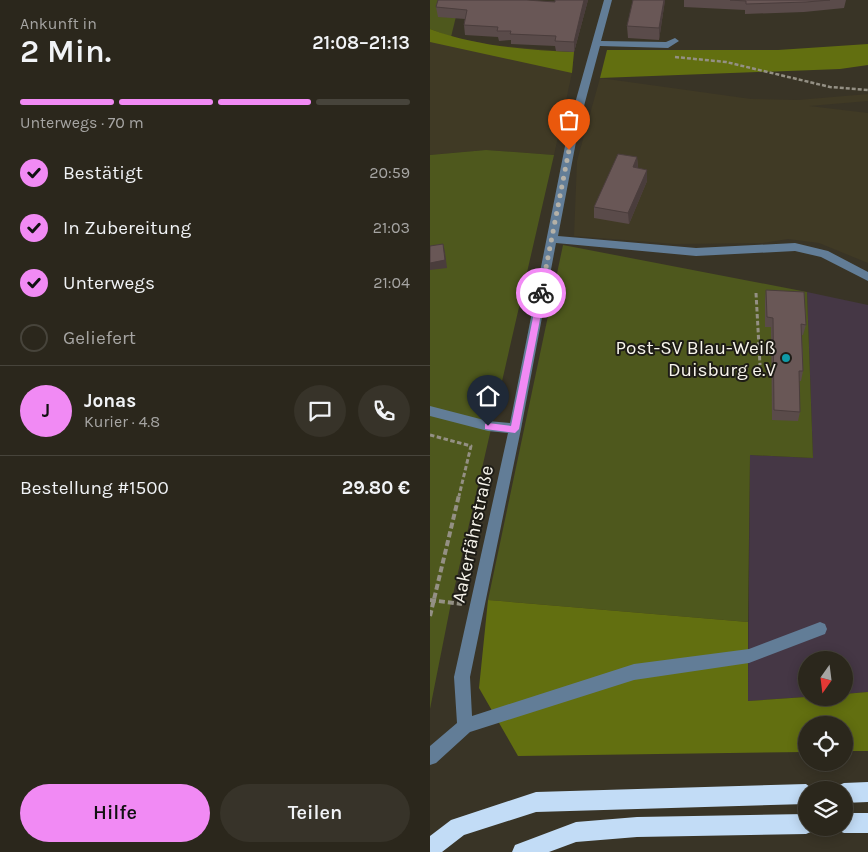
<!DOCTYPE html>
<html lang="de">
<head>
<meta charset="utf-8">
<style>
	body { margin:0; font-family:Karla,sans-serif; background:#373329; color:#f1f3f6; height:100vh; display:flex; flex-direction:column; font-size:19px; white-space:nowrap }
	* { box-sizing:border-box; margin:0 }
	p { font-size:16px; color:#a6a5a3 }
	.icon { flex:none; width:28px; height:28px; fill:none; stroke:currentColor; stroke-width:2; stroke-linecap:round; stroke-linejoin:round }
	.map { position:relative; flex:1; overflow:hidden }
	.drawer { display:flex; flex-direction:column; background:#2b271c; width:430px }
	.drawer>* { flex:none }
	.needle { width:32px; rotate:194deg }
	.tools { position:absolute; left:368px; top:651px; display:grid; gap:10px }
	.tools a { display:grid; place-items:center; width:55px; height:55px; border-radius:50%; background:#2b271c; box-shadow:0 2px 12px #0003,0 0 0 1px #47443b; font-size:25px }
	.pin { position:absolute; display:grid; place-items:center; width:42px; height:42px; color:#fff; margin:-51px -21px; border-radius:50% 50% 50% 0; rotate:-45deg; box-shadow:0 0 5px #0007 }
	.pin .icon { rotate:45deg }
	.courier { position:absolute; display:grid; place-items:center; width:50px; height:50px; margin:-25px; border:4px solid #f18af4; border-radius:50%; background:#fff; color:#222; box-shadow:0 1px 6px #0007 }
	.head em { font-style:normal; font-weight:600 }
	.head div { display:flex; flex-direction:column-reverse }
	.head { display:flex; align-items:center; justify-content:space-between; height:85px; padding:0 20px }
	h1 { font-size:32px; font-weight:600; line-height:38px }
	.bar { display:grid; grid-template-columns:repeat(4,1fr); gap:8px 5px; align-content:center; height:60px; padding:0 20px }
	.bar i { height:6px; border-radius:4px; background:#47443b }
	.bar .selected { background:#f18af4 }
	.bar p { grid-column:span 4 }
	.line { display:flex; align-items:center; gap:12px; padding:0 20px; border-top:1px solid #47443b }
	.line div { flex:1 }
	.round { display:grid; place-items:center; flex:none; width:52px; height:52px; border-radius:26px; background:#373329 }
	ol { padding:0 20px; list-style:none }
	li { display:flex; align-items:center; gap:15px; height:55px }
	li p { margin-inline-start:auto }
	li .icon { padding:5px; border-radius:50%; background:#f18af4; color:#111; stroke-width:4 }
	li:last-child { color:#a6a5a3 }
	li i { width:28px; height:28px; border:2px solid #47443b; border-radius:50% }
	.action { display:flex; gap:10px; margin-top:auto; padding:10px 20px }
	.action a { flex:1; height:58px; border-radius:30px; background:#f18af4; color:#111; font-size:20px; font-weight:600; line-height:58px; text-align:center }
	.action a+a { background:#373329; color:#f1f3f6 }
	main { display:flex; flex:1; min-height:0 }
	.map>svg:first-child { display:block }
	.built { fill:#403a25 }
	.industrial { fill:#453745 }
	.green { fill:#4e581d }
	.forest { fill:#626f10 }
	.lines { fill:none; stroke-linecap:round; stroke-linejoin:round }
	.path-far2 { stroke:#949084; stroke-width:2.5; stroke-dasharray:4 2; stroke-linecap:butt }
	.path-far1 { stroke:#949084; stroke-width:3; stroke-dasharray:4.5 2.5; stroke-linecap:butt }
	.path { stroke:#949084; stroke-width:4; stroke-dasharray:6 3; stroke-linecap:butt }
	.minor { fill:#627d97; fill-rule:evenodd }
	.highway { fill:#c2dcf6; fill-rule:evenodd }
	.wall { fill:#5a4b4a }
	.shaded-wall { fill:#4a3d3c }
	.building { fill:#695756; stroke:#4a3d3c }
	.route { fill:#f18af4 }
	.done { stroke:#b5b1a7; stroke-width:5; stroke-dasharray:0 9 }
	.culture-dot { fill:#0f9aa8; stroke:#1e1c16; stroke-width:2 }
	.labels { text-anchor:middle; stroke-width:4; stroke-linejoin:round; paint-order:stroke }
	.poi-label { font-size:19px; fill:#f8f5ec; stroke:#1e1c16; text-anchor:end }
	.street-label { font-size:19px; fill:#f8f5ec; stroke:#1e1c16 }
</style>
</head>
<body>
<main>
<section class="drawer">
<div class="head"><div><h1>2 Min.</h1><p>Ankunft in</p></div><em>21:08–21:13</em></div>
<div class="bar"><i class="selected"></i><i class="selected"></i><i class="selected"></i><i></i><p>Unterwegs · 70 m</p></div>
<ol>
<li><svg class="icon" aria-label="check" viewBox="0 0 24 24"><path d="M5 12l5 5 9-10"/></svg>Bestätigt<p>20:59</p></li>
<li><svg class="icon" aria-label="check" viewBox="0 0 24 24"><path d="M5 12l5 5 9-10"/></svg>In Zubereitung<p>21:03</p></li>
<li><svg class="icon" aria-label="check" viewBox="0 0 24 24"><path d="M5 12l5 5 9-10"/></svg>Unterwegs<p>21:04</p></li>
<li><i></i>Geliefert</li>
</ol>
<div class="line" style="height:90px"><b class="round" style="background:#f18af4;color:#111">J</b><div><b>Jonas</b><p>Kurier · 4.8</p></div><a class="round"><svg class="icon" aria-label="chat" viewBox="0 0 24 24"><path d="M4 5h16v11H9l-5 4z"/></svg></a><a class="round"><svg class="icon" aria-label="phone" viewBox="0 0 24 24"><path d="M5 4h4l2 5-3 2q2 4 5 5l2-3 5 2v4C11 20 4 13 5 4z"/></svg></a></div>
<div class="line" style="height:65px"><div>Bestellung #1500</div><b>29.80 €</b></div>
<div class="action"><a>Hilfe</a><a>Teilen</a></div>
</section>
<div class="map">
<svg width="438" height="852" viewBox="0 0 438 852">
	<rect width="100%" height="100%" fill="#393426"/>
	<!-- built -->
	<g class="built">
		<polygon points="0,29 21,37 63,45 144,52 142,73 124,155 56,150 0,155"/>
		<polygon points="170,78 321,99 368,100 438,94 438,101 379,106 438,113 438,263 389,243 358,239 333,243 245,244 144,236 147,161"/>
	</g>
	<!-- industrial -->
	<polygon class="industrial" points="377,292 438,305 438,692 414,694 414,660 376,660 376,697 318,701 320,455 383,458"/>
	<!-- green -->
	<g class="green">
		<polygon points="0,0 30,0 21,37 0,29"/>
		<polygon points="56,150 124,155 21,603 0,709 0,155"/>
		<polygon points="133,245 377,292 383,458 320,455 318,622 58,600"/>
	</g>
	<!-- forest -->
	<g class="forest">
		<path d="M0,29C46,46 95,50 144,52L142,73L0,42Z"/>
		<polygon points="438,44 438,65 410,69 170,78 177,50 348,50"/>
		<polygon points="58,600 318,622 318,701 376,697 414,698 414,694 438,692 438,751 414,751 414,725 376,725 376,752 88,756 49,688"/>
	</g>
	<g class="lines">
		<!-- path-far2 -->
		<polyline class="path-far2" points="245,57 296,62 400,87 438,90"/>
		<!-- path-far1 -->
		<g class="path-far1">
			<polyline points="326,293 330,365"/>
			<polyline points="0,435 41,446 29,496"/>
		</g>
		<!-- path -->
		<g class="path">
			<polyline points="0,600 32,604"/>
			<polyline points="0,616 29,495"/>
		</g>
		<!-- minor -->
		<polygon class="minor" points="174,0 182,0 171,41 236,42 245,38 249,41 238,48 170,46 150,121 128,236 266,248 365,243 398,251 438,272 438,281 391,257 365,251 266,256 126,243 91,429 40,677 42,716 204,664 319,649 390,622 395,624 397,629 395,634 319,663 204,680 40,732 6,763 0,765 0,746 27,723 24,677 78,433 58,431 0,416 0,406 58,421 80,423 140,121"/>
		<!-- highway -->
		<g class="highway">
			<polygon points="438,782 438,802 414,803 414,790 405,790 407,786 414,783"/>
			<polygon points="376,784 384,790 376,790 376,804 106,812 34,835 12,852 0,852 0,836 21,820 106,792"/>
			<polygon points="414,813 438,813 438,833 414,833 407,830 406,828 414,828"/>
			<polygon points="376,814 376,828 385,828 383,831 376,834 207,837 146,842 119,852 82,852 85,845 146,822 207,817"/>
		</g>
	</g>
	<!-- wall -->
	<g class="wall">
		<polygon points="158,0 144,52 126,51 125,46 81,44 81,40 69,41 68,37 35,35 34,25 35,19 8,17 6,7"/>
		<polygon points="203,0 235,0 229,40 198,38 197,26"/>
		<polygon points="254,0 416,0 414,8 374,12 315,14 315,10 254,7"/>
		<polygon points="207,157 208,168 217,170 217,181 199,224 164,218 164,207"/>
		<polygon points="336,290 376,325 373,335 372,335 373,371 371,381 369,381 370,412 368,421 342,420 341,327 335,327 335,300"/>
	</g>
	<!-- shaded-wall -->
	<g class="shaded-wall">
		<polygon points="154,0 158,0 144,52 144,42"/>
		<polygon points="234,0 235,0 229,40 229,28"/>
		<polygon points="207,157 208,168 203,167"/>
		<polygon points="217,170 217,181 199,224 198,213"/>
		<polygon points="13,244 15,252 17,268 0,270 0,263"/>
	</g>
	<!-- building -->
	<g class="building">
		<polygon points="8,0 97,0 125,2 125,0 154,0 144,42 125,41 126,36 80,34 81,31 67,31 68,27 34,25 37,10 6,7"/>
		<polygon points="203,0 234,0 229,28 197,26"/>
		<polygon points="300,0 400,0 376,2 316,4 316,1"/>
		<polygon points="188,154 207,157 203,167 217,170 198,213 164,207"/>
		<polygon points="13,244 15,260 0,263 0,246"/>
		<polygon points="336,290 374,292 376,325 371,324 373,371 369,371 370,412 344,410 343,318 337,317"/>
	</g>
	<!-- route -->
	<polygon class="route" points="111,290 115,293 89,429 85,433 55,429 55,424 58,423 81,426 108,293"/>
	<g class="lines">
		<!-- done -->
		<polyline class="done" points="111,293 139,150"/>
	</g>
	<!-- markers -->
	<circle class="culture-dot" cx="356" cy="358" r="5"/>
	<g class="labels">
		<!-- poi labels -->
		<g class="poi-label">
			<text x="346" y="354">Post-SV Blau-Weiß<tspan x="346" dy="22">Duisburg e.V</tspan></text>
		</g>
		<!-- street labels -->
		<g class="street-label">
			<text transform="translate(42 534) rotate(-78)" y="7">Aakerfährstraße</text>
		</g>
	</g>
</svg>
<div class="tools">
<a><svg class="needle" viewBox="-14 -14 28 28"><path d="M0-13l5 13h-10z" fill="#e53935"/><path d="M0 13l5-13h-10z" fill="#a6a5a3"/></svg></a>
<a><svg class="icon" aria-label="locate" viewBox="0 0 24 24"><circle cx="12" cy="12" r="6"/><path d="M12 2v4M12 18v4M2 12h4M18 12h4"/></svg></a>
<a><svg class="icon" aria-label="layers" viewBox="0 0 24 24"><path d="M12 4l9 5-9 5-9-5zM3 14l9 5 9-5"/></svg></a>
</div>
<div class="pin" style="left:139px;top:150px;background:#ea580c"><svg class="icon" aria-label="bag" viewBox="0 0 24 24"><path d="M5 8h14l-1 12H6zM9 8a3 3 0 0 1 6 0"/></svg></div>
<div class="pin" style="left:58px;top:426px;background:#1f2937"><svg class="icon" aria-label="home" viewBox="0 0 24 24"><path d="M3 11l9-7 9 7M6 9v11h12V9"/></svg></div>
<div class="courier" style="left:111px;top:293px"><svg class="icon" aria-label="bike" viewBox="0 0 24 24"><circle cx="6" cy="16" r="4"/><circle cx="18" cy="16" r="4"/><path d="M6 16l4-8h5l3 8M10 8l3 8H6M13 5h3"/></svg></div>
</div>
</main>
</body>
</html>
